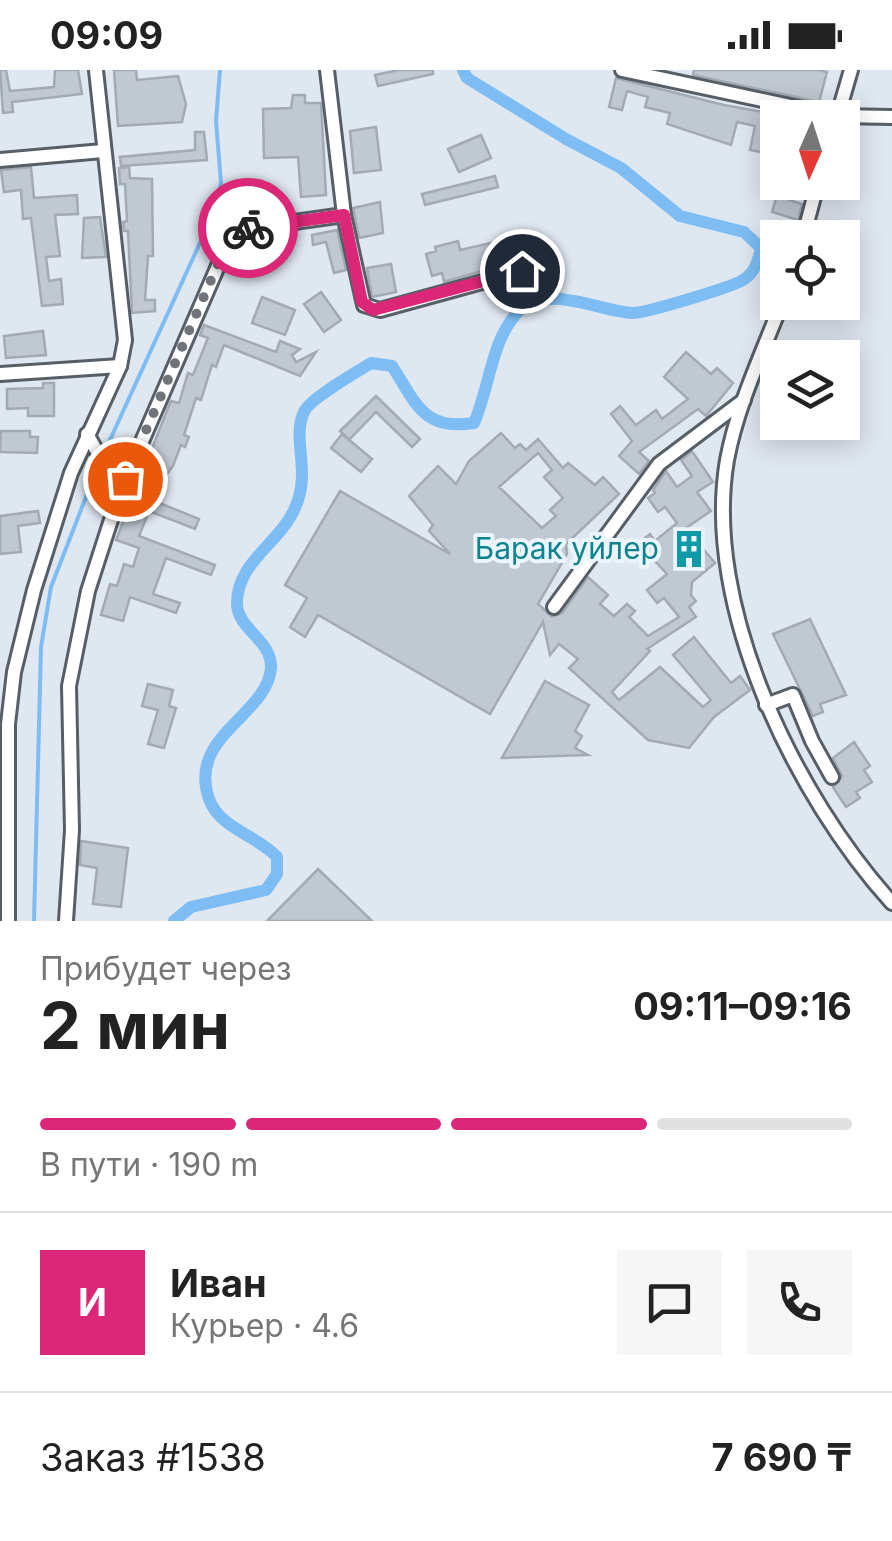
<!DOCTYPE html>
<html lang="ru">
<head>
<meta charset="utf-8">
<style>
	body { margin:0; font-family:Inter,sans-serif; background:#f6f6f6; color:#222; height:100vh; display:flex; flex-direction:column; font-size:38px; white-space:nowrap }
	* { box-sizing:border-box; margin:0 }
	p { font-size:32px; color:#767676 }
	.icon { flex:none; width:55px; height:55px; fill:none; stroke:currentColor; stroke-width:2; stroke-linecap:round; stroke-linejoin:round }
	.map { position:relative; height:851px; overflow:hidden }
	.drawer { display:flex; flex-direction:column; background:#fff; flex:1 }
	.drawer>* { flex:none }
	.needle { width:65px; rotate:183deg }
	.fabs { position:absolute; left:760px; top:30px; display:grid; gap:20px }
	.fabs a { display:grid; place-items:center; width:100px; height:100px; border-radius:0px; background:#fff; box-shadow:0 5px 25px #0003; font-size:50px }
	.pin { position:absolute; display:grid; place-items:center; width:85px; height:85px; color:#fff; margin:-42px; border:5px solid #fff; border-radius:50%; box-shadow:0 2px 10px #0007 }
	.courier { position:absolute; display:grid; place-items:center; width:100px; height:100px; margin:-50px; border:8px solid #db2777; border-radius:50%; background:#fff; color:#222; box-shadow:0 2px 12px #0007 }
	.head em { font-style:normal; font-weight:700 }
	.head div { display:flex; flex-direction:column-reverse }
	.head { display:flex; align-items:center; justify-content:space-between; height:170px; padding:0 40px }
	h1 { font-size:65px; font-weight:700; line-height:75px }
	.bar { display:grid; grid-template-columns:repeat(4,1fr); gap:15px 10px; align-content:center; height:120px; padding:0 40px }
	.bar i { height:12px; border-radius:8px; background:#e0e0e0 }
	.bar .current { background:#db2777 }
	.bar p { grid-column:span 4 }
	.line { display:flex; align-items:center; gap:25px; padding:0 40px; border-top:2px solid #e0e0e0 }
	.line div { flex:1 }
	.round { display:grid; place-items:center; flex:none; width:105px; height:105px; border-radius:0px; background:#f6f6f6 }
	.status { display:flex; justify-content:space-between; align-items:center; height:70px; padding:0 50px; background:#fff; direction:ltr }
	.status svg { height:28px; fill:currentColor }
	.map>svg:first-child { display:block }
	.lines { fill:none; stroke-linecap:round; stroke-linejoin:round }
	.stream { stroke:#7dbdf4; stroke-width:4 }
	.canal { stroke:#7dbdf4; stroke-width:12 }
	.building { fill:#c0c8d1; stroke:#a2aab4; stroke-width:2.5; fill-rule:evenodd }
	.minor-casing { stroke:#565e66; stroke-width:18 }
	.minor { stroke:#fff; stroke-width:12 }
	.done { stroke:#6f747a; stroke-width:10; stroke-dasharray:0 18 }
	.route { stroke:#db2777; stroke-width:12 }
	.labels { text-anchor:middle; stroke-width:8; stroke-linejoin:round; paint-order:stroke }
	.culture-label { font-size:30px; fill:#0d838f; stroke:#ecf5fe; text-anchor:end }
</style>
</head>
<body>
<div class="status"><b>09:09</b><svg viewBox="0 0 49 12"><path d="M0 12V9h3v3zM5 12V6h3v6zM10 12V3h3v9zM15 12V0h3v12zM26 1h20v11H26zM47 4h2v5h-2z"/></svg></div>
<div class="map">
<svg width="892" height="851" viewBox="0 0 892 851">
	<rect width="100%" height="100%" fill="#dfe7f1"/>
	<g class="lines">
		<!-- stream -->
		<g class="stream">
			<polyline points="104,383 215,140 221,113 216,51 220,0"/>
			<polyline points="34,851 41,577 51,517 100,391"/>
		</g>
		<!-- canal -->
		<path class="canal" d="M174,851L191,837L266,820L277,804V787C257,765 220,759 209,729C187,666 267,646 271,598C272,569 237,560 237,533C237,492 280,473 295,438C312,400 291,370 304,342C310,328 356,303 371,293L392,296C416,333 423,361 474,353C490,317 491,268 520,240C547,214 600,241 632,243C643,244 732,217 743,210C755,203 758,191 761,178L744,162L680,146L621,98L566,69L467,8L463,0"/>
	</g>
	<!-- building -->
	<g class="building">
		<polygon points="0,0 6,0 10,21 54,17 55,0 78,0 82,24 12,32 13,42 3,43"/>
		<polygon points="114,0 136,0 137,10 178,6 186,34 182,52 118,56"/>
		<polygon points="399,0 433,0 433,4 378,16 375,5"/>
		<polygon points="694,0 818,0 827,2 819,32 693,5"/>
		<polygon points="616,8 724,35 796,48 778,48 778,79 768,77 766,83 750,80 755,56 737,52 731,75 667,54 670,43 645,37 648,27 627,21 622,40 609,37"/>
		<polygon points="293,25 305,25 305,33 321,33 326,125 301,127 298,87 264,88 263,39 291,38"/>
		<polygon points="376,57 381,100 354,103 350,61"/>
		<polygon points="195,62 204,62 207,90 121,96 120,87 195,80"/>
		<polygon points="481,65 491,88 459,102 448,79"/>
		<polygon points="31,97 34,128 77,125 78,144 55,145 60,186 46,187 49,211 61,209 63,234 42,236 31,148 23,149 21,120 4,122 1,100"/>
		<polygon points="129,97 130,108 152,109 153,186 148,186 145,230 155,230 155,241 132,243 128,161 124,161 123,152 127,151 125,114 120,114 119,98"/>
		<polygon points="495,106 498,117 425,135 422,124"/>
		<polygon points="771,108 793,116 789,130 802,134 798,150 772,142 778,122 767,119"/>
		<polygon points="380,132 383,163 359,168 353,138"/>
		<polygon points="100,147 106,187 82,188 84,148"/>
		<polygon points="337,160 346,200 334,203 326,172 313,175 312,165"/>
		<polygon points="458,171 460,180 495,172 501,177 502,195 444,212 442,203 432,206 426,184 436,181 435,177"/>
		<polygon points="391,194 396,222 372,227 367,198"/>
		<polygon points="321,222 341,250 324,262 304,234"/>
		<polygon points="262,227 295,240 285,265 252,253"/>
		<polygon points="204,255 276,282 280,271 300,279 292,285 296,292 316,282 300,306 224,275 216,297 212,295 201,330 196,328 184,365 189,367 185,377 181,375 173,396 167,404 163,402 152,430 199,449 195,459 149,441 139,466 215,495 211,505 166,488 153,524 180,533 176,543 130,527 123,551 101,545 110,514 117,516 124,494 133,497 139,478 116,470 168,338 171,331 179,333 188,303 193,305 208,268 200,265"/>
		<polygon points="43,261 46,285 6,288 4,266"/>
		<polygon points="686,282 711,304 717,298 733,313 706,346 698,339 639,382 649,391 639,404 619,386 632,371 611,344 620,336 636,355 656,340 662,349 688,329 664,307"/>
		<polygon points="43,313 54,313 54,346 28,346 28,338 7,339 7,319 43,318"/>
		<polygon points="376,326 420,369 412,377 376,342 349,370 340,361"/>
		<polygon points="1,361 30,361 30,367 38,367 37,383 0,382"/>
		<path d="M501,363L515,378L520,374L526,380L538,369L563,398L568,393L595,415L603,407L619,424L566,474L567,484L538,534L552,547L562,543L588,507L608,525L600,534L614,546L627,534L635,541L629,547L648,566L679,547L664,528L657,533L647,520L667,504L650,486L642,492L631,479L650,464L655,471L677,453L665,437L658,442L648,428L655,423L653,420L666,401L677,417L692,406L681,390L692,381L713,412L697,422L711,441L686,458L715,493L692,512L691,525L696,531L689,537L696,547L647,579L650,581L612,622L619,630L660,597L703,637L711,630L673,585L694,567L731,613L740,606L750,620L714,647L689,678L648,670L569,598L578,589L559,574L550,585L543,552L490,644L318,545L305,567L290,557L307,528L285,515L340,421L450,484L429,461L433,455L409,426L438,396L456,414L469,391ZM538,383L552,400L544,407L563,428L550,440L556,446L542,458L499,417Z"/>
		<polygon points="342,364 372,389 361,402 331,378"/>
		<polygon points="38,441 40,453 18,456 21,482 0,484 0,446"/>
		<polygon points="810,549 846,625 820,634 823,642 813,646 773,564"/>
		<polygon points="545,611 589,635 575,661 582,666 575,678 588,685 502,688"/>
		<polygon points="148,614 173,620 169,636 176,638 164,678 148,674 158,640 142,636"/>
		<polygon points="854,672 870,696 864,700 872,712 856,722 860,728 846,737 833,717 842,706 833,688"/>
		<polygon points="81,771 128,778 121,837 93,834 97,798 80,795"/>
		<polygon points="318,799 372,851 267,851"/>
	</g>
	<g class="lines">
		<!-- minor casing -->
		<g class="minor-casing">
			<g id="minor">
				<polyline points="327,0 344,145 364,235 380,240 522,201"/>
				<polyline points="622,0 837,46 892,47"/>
				<polyline points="837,48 851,0"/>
				<polyline points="0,90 103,81"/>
				<polyline points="803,168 818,112"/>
				<path d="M782,232C762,284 737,336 727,390C702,537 796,727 892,833"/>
				<polyline points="0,304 120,296"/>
				<polyline points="87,364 120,422"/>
				<polyline points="554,537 659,394 744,330"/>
				<polyline points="766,635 793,625 812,671 832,707"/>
				<polyline points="8,851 8,654 14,602 34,520 71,403 120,296 125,270 96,0"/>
				<polyline points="66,851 72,760 69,616 88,521 120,422 231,166 244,159 344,145"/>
			</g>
		</g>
		<!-- minor -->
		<use href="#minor" class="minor"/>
	</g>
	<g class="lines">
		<!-- done -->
		<polyline class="done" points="125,409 224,180 231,166 248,158"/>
		<!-- route -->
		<polyline class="route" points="248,158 344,145 362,232 373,240 522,201"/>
	</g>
	<!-- icons -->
	<defs>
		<g id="building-bare" transform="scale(3)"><path d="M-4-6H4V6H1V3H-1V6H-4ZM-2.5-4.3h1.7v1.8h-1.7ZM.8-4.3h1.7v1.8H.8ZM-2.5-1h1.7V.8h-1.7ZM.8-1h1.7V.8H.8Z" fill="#0f9aa8" stroke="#ecf5fe" stroke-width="2.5" paint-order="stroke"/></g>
	</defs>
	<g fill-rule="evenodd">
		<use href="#building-bare" x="689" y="479"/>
	</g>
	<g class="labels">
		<!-- culture labels -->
		<g class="culture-label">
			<text x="659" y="489">Барак уйлер</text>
		</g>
	</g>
</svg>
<div class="fabs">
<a><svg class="needle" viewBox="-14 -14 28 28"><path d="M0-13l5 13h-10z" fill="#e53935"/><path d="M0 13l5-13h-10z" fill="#767676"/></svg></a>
<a><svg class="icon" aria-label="locate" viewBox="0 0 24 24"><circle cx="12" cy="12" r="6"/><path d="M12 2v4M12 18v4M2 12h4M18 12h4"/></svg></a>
<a><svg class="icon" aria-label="layers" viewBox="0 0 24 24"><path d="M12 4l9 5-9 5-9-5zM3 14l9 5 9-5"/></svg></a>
</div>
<div class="pin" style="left:125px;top:409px;background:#ea580c"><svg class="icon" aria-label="bag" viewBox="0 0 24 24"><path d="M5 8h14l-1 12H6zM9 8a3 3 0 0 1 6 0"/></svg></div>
<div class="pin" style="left:522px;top:201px;background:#1f2937"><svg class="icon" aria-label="home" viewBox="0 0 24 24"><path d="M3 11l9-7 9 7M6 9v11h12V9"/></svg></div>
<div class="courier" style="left:248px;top:158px"><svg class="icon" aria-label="bike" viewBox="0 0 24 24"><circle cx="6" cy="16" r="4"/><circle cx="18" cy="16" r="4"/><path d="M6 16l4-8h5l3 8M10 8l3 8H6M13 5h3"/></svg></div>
</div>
<section class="drawer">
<div class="head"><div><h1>2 мин</h1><p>Прибудет через</p></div><em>09:11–09:16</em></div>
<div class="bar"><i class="current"></i><i class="current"></i><i class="current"></i><i></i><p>В пути · 190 m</p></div>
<div class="line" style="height:180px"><b class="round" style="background:#db2777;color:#fff">И</b><div><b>Иван</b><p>Курьер · 4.6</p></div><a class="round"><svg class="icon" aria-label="chat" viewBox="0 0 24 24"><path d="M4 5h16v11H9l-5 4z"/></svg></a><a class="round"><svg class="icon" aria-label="phone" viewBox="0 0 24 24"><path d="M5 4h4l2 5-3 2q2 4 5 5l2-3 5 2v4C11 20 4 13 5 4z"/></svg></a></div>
<div class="line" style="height:130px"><div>Заказ #1538</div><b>7 690 ₸</b></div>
</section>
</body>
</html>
